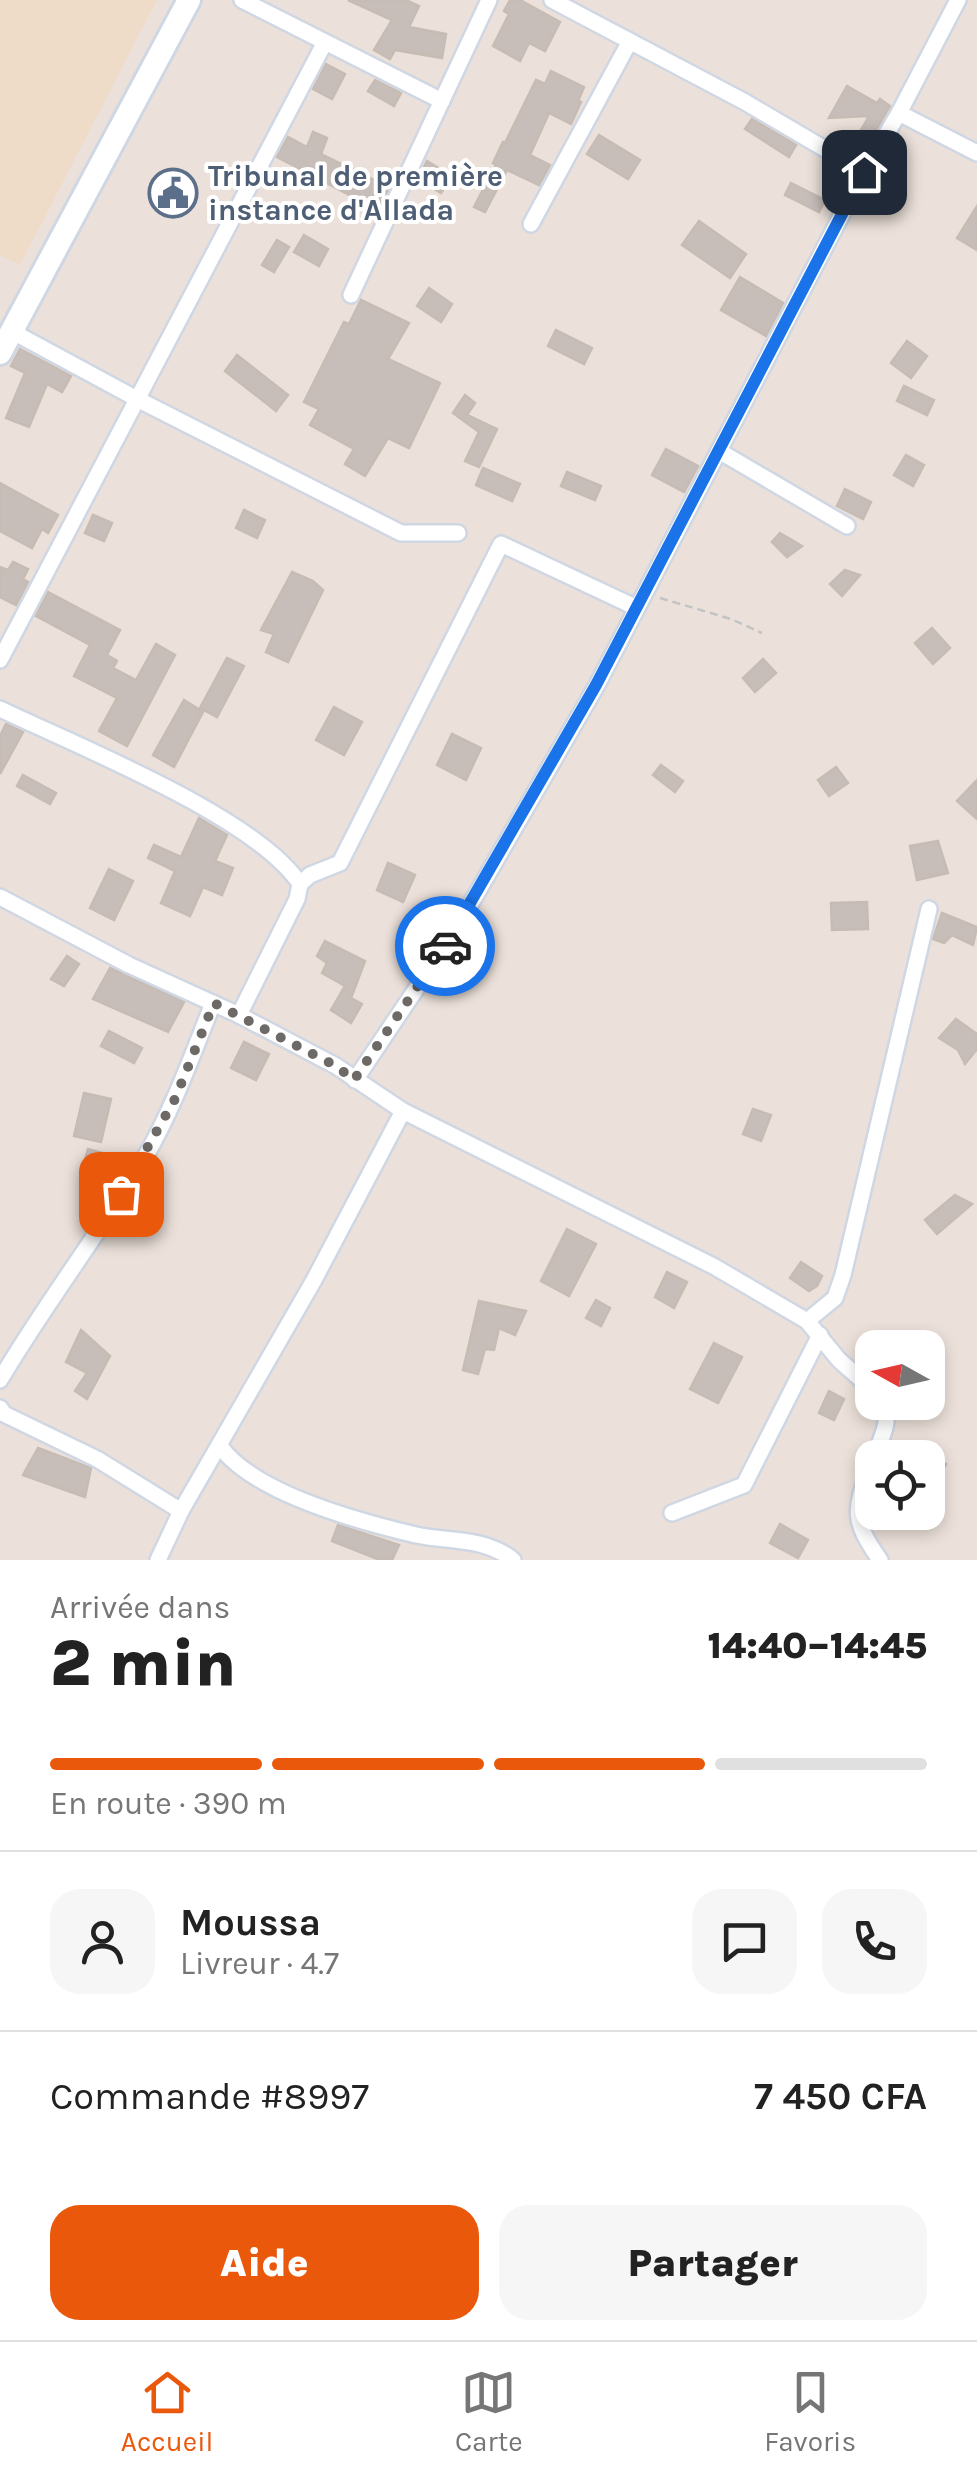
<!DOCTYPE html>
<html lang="fr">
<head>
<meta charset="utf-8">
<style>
	body { margin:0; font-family:Karla,sans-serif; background:#f6f6f6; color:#222; height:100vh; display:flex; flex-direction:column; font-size:38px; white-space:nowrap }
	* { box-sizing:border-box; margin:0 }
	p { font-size:32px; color:#767676 }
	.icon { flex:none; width:55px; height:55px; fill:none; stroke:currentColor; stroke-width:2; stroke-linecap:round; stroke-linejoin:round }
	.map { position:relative; height:1560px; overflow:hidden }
	.drawer { display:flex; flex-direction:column; background:#fff; flex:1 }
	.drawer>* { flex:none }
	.needle { width:65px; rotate:278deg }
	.buttons { position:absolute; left:855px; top:1330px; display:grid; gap:20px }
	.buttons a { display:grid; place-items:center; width:90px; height:90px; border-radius:20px; background:#fff; box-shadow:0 5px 15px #0003; font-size:50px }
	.pin { position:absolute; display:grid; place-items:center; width:85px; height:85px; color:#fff; margin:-42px; border-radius:20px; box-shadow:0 5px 15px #0006 }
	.courier { position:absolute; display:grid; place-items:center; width:100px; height:100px; margin:-50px; border:8px solid #1a73e8; border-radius:50%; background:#fff; color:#222; box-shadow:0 2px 12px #0007 }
	.summary em { font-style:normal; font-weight:800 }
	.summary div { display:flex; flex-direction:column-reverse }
	.summary { display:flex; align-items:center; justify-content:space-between; height:170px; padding:0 50px }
	h1 { font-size:65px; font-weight:800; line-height:75px }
	.bar { display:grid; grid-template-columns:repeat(4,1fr); gap:15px 10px; align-content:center; height:120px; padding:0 50px }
	.bar i { height:12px; border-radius:8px; background:#e0e0e0 }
	.bar .on { background:#ea580c }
	.bar p { grid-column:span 4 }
	.line { display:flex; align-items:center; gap:25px; padding:0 50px; border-top:2px solid #e0e0e0 }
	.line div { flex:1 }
	.round { display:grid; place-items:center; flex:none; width:105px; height:105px; border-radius:30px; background:#f6f6f6 }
	.button { display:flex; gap:20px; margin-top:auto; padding:20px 50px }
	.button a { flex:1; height:115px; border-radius:30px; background:#ea580c; color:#fff; font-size:40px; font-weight:800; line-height:115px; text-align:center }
	.button a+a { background:#f6f6f6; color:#222 }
	.menu { display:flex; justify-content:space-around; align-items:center; height:140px; border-top:2px solid #e0e0e0; background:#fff; font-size:28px; color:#767676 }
	.menu a { display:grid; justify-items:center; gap:5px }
	.menu .on { color:#ea580c }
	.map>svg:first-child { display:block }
	.education { fill:#eedbc8 }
	.building { fill:#c7beba; stroke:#c7bcb4; stroke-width:2.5 }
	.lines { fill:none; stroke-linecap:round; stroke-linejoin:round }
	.street-casing { stroke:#cfd7e3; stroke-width:20 }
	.secondary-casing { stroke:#cfd7e3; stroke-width:28 }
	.path { stroke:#c3c3c3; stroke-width:2.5; stroke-dasharray:8 5; stroke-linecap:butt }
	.street { stroke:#fff; stroke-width:15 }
	.secondary { stroke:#fff; stroke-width:22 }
	.done { stroke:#6d6967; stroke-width:10; stroke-dasharray:0 18 }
	.route { stroke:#1a73e8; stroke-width:12 }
	.labels { text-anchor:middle; stroke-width:8; stroke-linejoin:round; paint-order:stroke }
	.service-label { font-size:30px; font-weight:bold; fill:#4e5e75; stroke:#fff; text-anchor:start }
</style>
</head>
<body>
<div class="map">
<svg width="977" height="1560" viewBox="0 0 977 1560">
	<rect width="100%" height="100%" fill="#ece1da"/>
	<!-- education -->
	<polygon class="education" points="0,0 157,0 20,265 0,255"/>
	<!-- building -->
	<g class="building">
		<polygon points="348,0 406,0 419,6 409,27 446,34 442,58 395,50 390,59 374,50 392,20"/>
		<polygon points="510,0 520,0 560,22 545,51 529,43 520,61 493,46 509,14 504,11"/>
		<polygon points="326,64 345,74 332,99 313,89"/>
		<polygon points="551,71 584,87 578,101 581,102 571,124 549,113 530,155 550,165 539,185 507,170 485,212 474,207 496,165 493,163 503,142 505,143 536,80 545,84"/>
		<polygon points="375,80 401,93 394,106 368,91"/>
		<polygon points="847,86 877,103 880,99 890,106 872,137 861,130 869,116 829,118"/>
		<polygon points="752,119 796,145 789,157 745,129"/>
		<polygon points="313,132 327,138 321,154 389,187 378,210 277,157 288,137 307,147"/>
		<polygon points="599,135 640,160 628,179 587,154"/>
		<polygon points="427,161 452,176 441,193 418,179"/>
		<polygon points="791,183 825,200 819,212 785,195"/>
		<polygon points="977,206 977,250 957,238"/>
		<polygon points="699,221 746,254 730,278 682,245"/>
		<polygon points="304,235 328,249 319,266 294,252"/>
		<polygon points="277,240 289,247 274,272 262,265"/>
		<polygon points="740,277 783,303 766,336 721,310"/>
		<polygon points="429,288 452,304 441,322 417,306"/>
		<polygon points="361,300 409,323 388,359 440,383 409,448 388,438 365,476 345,464 354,449 310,425 319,409 304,402 344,322 349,324"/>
		<polygon points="556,330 592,348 584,364 548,346"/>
		<polygon points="907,341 927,356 911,378 891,363"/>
		<polygon points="20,349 71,376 62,392 47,384 29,427 6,418 25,373 11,366"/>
		<polygon points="237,355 288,395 276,411 225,371"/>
		<polygon points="904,386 934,400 927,415 897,401"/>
		<polygon points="465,395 475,403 467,415 497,429 479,467 465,461 479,432 453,413"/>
		<polygon points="666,449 698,466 684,492 652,475"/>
		<polygon points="906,455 924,465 913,486 894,475"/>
		<polygon points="483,468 520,484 512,501 476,485"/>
		<polygon points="567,472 601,486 595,500 561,486"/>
		<polygon points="0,483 58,515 48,533 42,529 32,548 0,531"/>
		<polygon points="845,489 871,502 863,519 837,506"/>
		<polygon points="244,510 265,520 257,538 236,528"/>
		<polygon points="93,515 112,523 104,541 85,533"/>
		<polygon points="780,533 802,546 787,557 772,542"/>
		<polygon points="13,562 28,569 23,579 28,582 16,605 0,597 0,567 8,570"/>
		<polygon points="845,570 860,575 842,596 830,584"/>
		<polygon points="292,572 313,581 323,590 288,662 266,652 274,634 261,630"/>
		<polygon points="48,592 120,630 107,655 117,661 113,668 136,680 156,644 175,655 127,746 99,731 117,698 74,676 90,645 36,616"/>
		<polygon points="932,628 950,648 933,664 915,643"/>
		<polygon points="227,658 244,666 217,717 200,708"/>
		<polygon points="763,659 776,673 755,692 743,678"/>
		<polygon points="184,700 203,712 174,767 153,755"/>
		<polygon points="334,707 362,722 344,755 316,740"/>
		<polygon points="6,724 23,732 0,774 0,736"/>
		<polygon points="452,734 481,748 466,780 437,765"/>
		<polygon points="661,765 683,781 675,792 653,775"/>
		<polygon points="836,767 848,783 829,796 818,780"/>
		<polygon points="23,775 56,793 50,804 17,786"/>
		<polygon points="977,780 977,819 957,801"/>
		<polygon points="199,818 227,835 215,861 233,868 222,895 203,887 190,916 161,903 175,871 148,858 154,845 181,857"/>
		<polygon points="938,841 948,873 917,880 910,846"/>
		<polygon points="388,863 415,875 403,902 377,890"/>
		<polygon points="109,869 133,881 114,920 90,908"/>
		<polygon points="867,902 868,929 832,930 831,903"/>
		<polygon points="942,913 977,927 973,945 952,935 944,943 933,939"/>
		<polygon points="325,941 365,961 351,998 362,1004 351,1023 331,1010 345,986 322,973 327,963 317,956"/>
		<polygon points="67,956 79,964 64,986 51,979"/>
		<polygon points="110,968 184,1002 168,1032 93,999"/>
		<polygon points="956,1019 977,1034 977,1049 965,1064 958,1050 939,1038"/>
		<polygon points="109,1031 142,1048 134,1063 101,1046"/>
		<polygon points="244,1042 269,1054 256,1080 231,1068"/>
		<polygon points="84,1093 111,1099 101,1142 74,1136"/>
		<polygon points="753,1109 771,1115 761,1141 743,1134"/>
		<polygon points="88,1149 113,1156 107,1178 82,1170"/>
		<polygon points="955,1195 972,1204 937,1234 925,1220"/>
		<polygon points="567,1229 596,1244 569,1296 541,1281"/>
		<polygon points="801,1262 822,1276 817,1286 809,1291 790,1278"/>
		<polygon points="667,1272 687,1282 674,1308 655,1297"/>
		<polygon points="596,1300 610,1308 601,1326 586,1318"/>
		<polygon points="479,1301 526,1311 515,1335 499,1328 494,1350 485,1349 478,1374 463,1370"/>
		<polygon points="81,1330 110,1356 87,1399 75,1391 87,1373 66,1362"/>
		<polygon points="714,1343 742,1357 718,1403 690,1389"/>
		<polygon points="829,1391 844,1399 834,1420 819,1413"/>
		<polygon points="38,1448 91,1468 85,1497 23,1475"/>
		<polygon points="928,1452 946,1464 928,1493"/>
		<polygon points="780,1524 808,1540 798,1558 770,1543"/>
		<polygon points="338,1525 399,1545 392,1560 380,1560 332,1541"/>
	</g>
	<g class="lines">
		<!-- street casing -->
		<g class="street-casing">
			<g id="street">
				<polyline points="242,0 442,101"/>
				<polyline points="552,0 745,102 864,172"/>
				<polyline points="899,113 977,153"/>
				<polyline points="531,224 630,41"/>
				<polyline points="351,295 489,0"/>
				<polyline points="13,332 137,399 401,533 458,533"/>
				<polyline points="719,451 847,526"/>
				<polyline points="0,660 324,44"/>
				<path d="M0,709C77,746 256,817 300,884L297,899L239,1015"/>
				<polyline points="300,884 310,875 340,863 501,544 637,608"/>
				<polyline points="0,897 129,965 239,1015 336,1066 403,1111 715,1267 807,1321 839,1360 872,1389"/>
				<polyline points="355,1080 455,931 597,685 864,172 899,113 958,0"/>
				<polyline points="807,1321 835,1298 843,1275 929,909"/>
				<path d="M0,1380C45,1304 99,1234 144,1159C173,1109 192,1056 213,1003"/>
				<polyline points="0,1408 4,1414 97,1459 181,1511"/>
				<path d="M220,1446C253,1493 361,1522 416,1535C449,1542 485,1537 513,1560"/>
				<path d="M874,1458C880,1441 892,1419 884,1402"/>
				<path d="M872,1461C855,1510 850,1517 880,1560"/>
				<polyline points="672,1513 744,1485 820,1335"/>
				<polyline points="158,1560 181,1511 314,1280 403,1111"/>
			</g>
		</g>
		<!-- secondary casing -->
		<g class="secondary-casing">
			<polyline id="secondary" points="0,353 189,0"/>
		</g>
		<!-- path -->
		<polyline class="path" points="660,598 731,619 762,633"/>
		<!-- street -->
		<use href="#street" class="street"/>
		<!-- secondary -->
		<use href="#secondary" class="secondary"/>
	</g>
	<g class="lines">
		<!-- done -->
		<polyline class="done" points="121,1194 175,1099 214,1003 336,1066 354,1080 445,946"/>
		<!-- route -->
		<polyline class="route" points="445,946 596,685 864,172"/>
	</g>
	<!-- icons -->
	<defs>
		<g id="civic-ring" transform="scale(2.5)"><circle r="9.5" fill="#fff" stroke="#5c6f8a" stroke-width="1.5"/><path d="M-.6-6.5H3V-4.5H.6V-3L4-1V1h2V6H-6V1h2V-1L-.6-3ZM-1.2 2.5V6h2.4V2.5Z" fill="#5c6f8a"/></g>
	</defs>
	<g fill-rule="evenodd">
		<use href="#civic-ring" x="173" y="193"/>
	</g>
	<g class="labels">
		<!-- service labels -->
		<g class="service-label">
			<text x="208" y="186">Tribunal de première<tspan x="208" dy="34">instance d'Allada</tspan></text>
		</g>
	</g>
</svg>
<div class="buttons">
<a><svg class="needle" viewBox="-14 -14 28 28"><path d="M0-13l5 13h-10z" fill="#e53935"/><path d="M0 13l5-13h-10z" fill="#767676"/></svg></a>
<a><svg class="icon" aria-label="locate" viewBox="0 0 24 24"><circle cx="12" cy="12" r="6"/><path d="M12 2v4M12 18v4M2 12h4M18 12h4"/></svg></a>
</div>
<div class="pin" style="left:121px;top:1194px;background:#ea580c"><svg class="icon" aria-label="bag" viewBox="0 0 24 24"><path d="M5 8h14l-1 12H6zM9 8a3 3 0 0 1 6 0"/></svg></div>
<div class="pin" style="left:864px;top:172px;background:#1f2937"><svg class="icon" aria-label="home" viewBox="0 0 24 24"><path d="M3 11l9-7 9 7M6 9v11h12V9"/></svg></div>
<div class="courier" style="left:445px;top:946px"><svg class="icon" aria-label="car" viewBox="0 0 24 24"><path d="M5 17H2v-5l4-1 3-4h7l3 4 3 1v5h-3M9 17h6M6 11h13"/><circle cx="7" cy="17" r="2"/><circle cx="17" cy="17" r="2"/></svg></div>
</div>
<section class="drawer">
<div class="summary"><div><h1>2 min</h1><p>Arrivée dans</p></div><em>14:40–14:45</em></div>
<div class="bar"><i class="on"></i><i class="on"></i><i class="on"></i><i></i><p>En route · 390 m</p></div>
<div class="line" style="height:180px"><a class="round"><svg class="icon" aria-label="person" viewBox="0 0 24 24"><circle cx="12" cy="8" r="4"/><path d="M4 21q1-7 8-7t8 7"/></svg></a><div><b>Moussa</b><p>Livreur · 4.7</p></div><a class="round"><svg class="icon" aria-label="chat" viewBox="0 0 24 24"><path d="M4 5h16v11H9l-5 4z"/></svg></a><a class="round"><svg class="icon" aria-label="phone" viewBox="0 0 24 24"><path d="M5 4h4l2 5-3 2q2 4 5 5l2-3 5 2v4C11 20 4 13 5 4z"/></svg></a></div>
<div class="line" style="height:130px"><div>Commande #8997</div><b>7 450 CFA</b></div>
<div class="button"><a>Aide</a><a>Partager</a></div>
</section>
<nav class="menu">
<a class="on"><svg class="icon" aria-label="home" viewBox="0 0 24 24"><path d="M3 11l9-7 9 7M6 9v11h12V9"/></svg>Accueil</a>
<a><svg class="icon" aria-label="map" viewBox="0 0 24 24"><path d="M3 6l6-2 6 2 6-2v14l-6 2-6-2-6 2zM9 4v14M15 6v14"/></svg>Carte</a>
<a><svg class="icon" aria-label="saved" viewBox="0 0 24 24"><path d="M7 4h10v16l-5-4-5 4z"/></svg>Favoris</a>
</nav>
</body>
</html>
